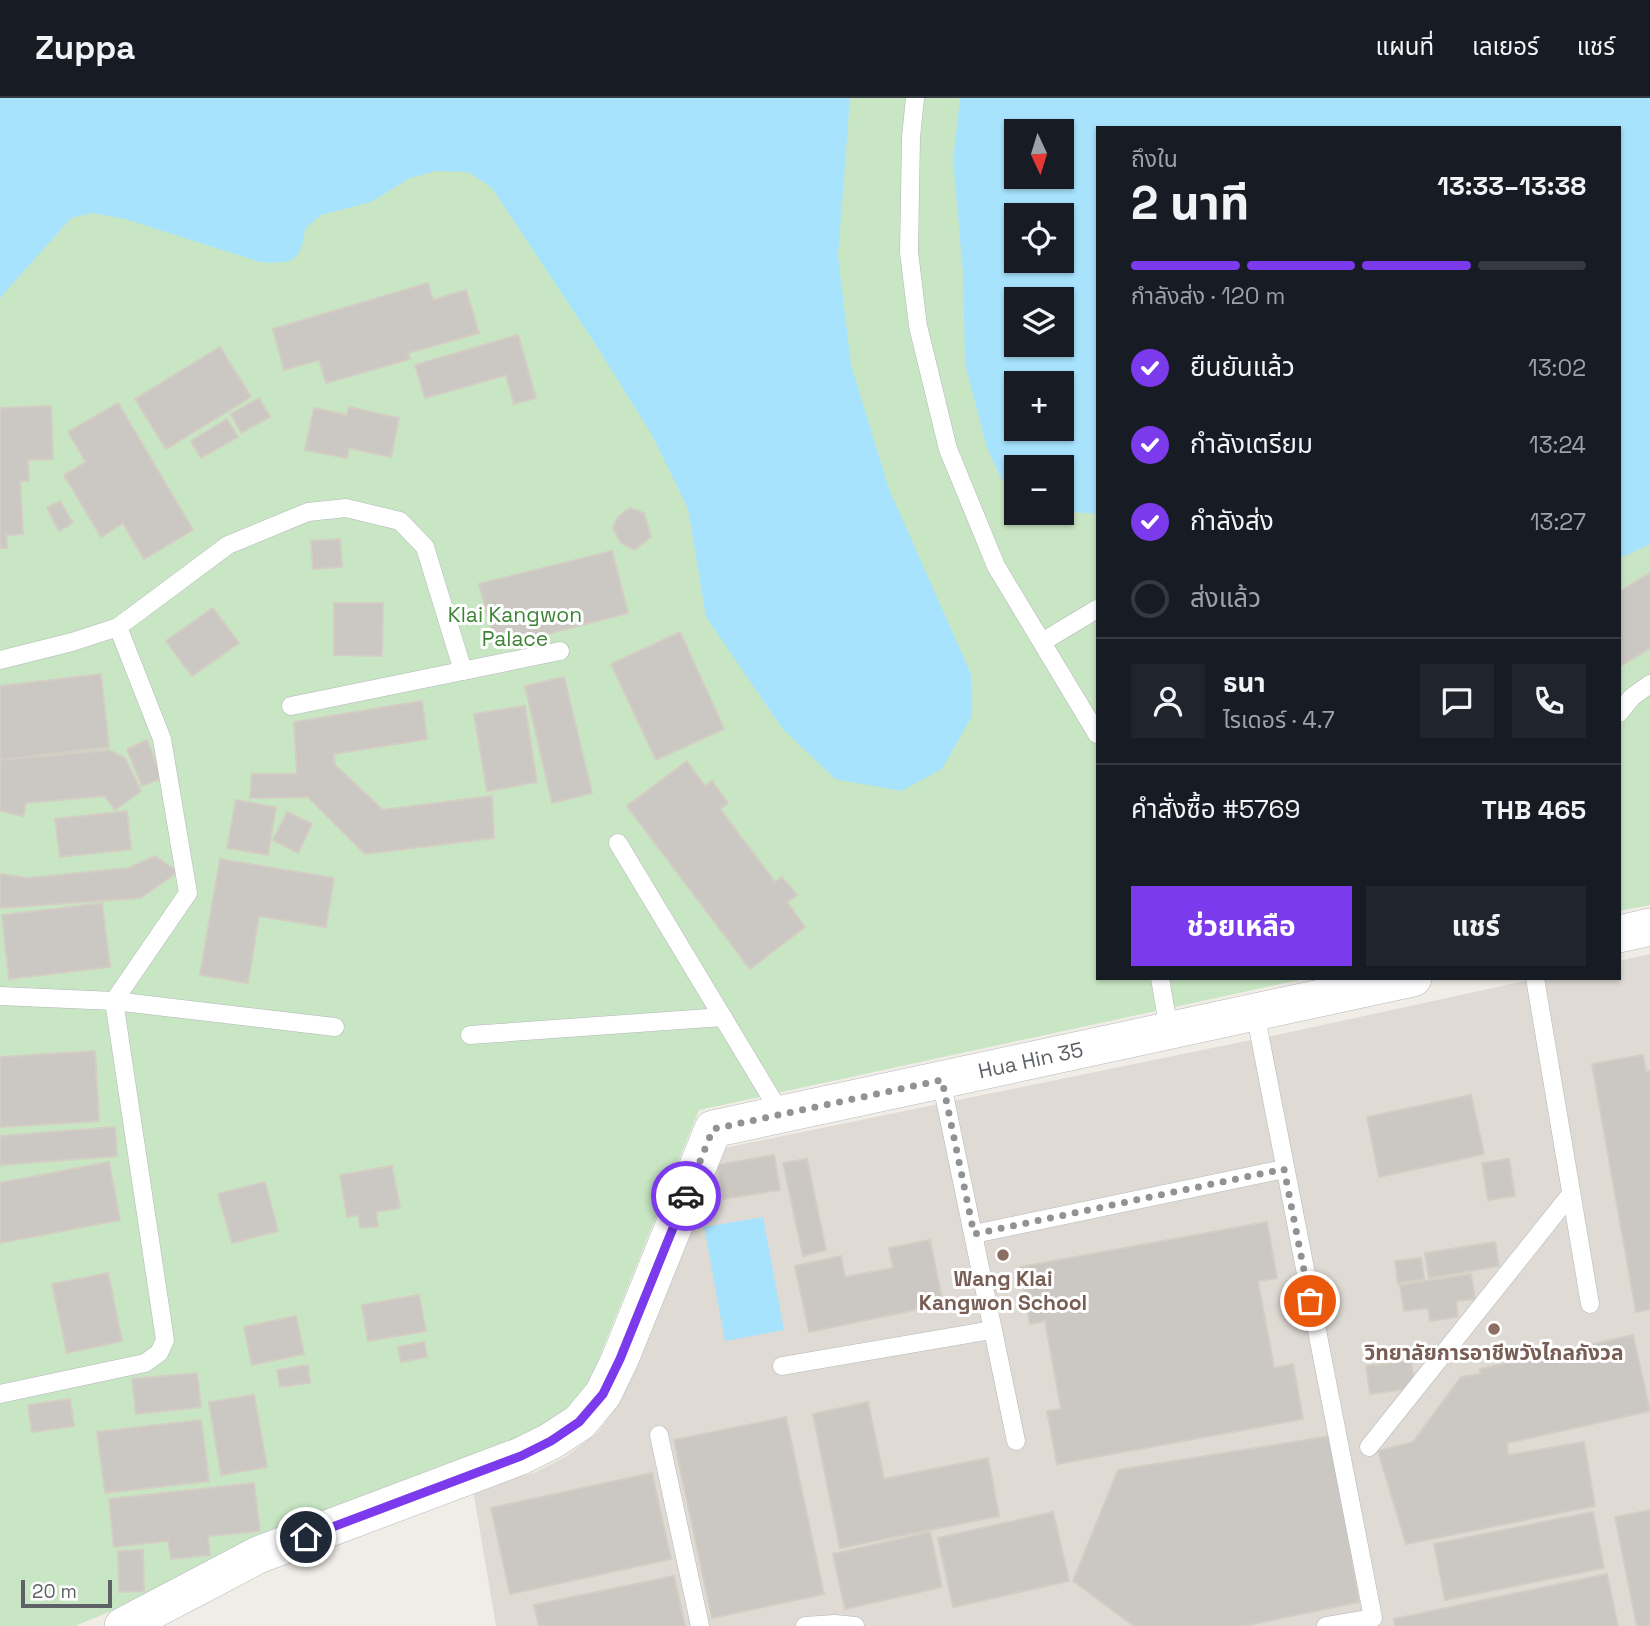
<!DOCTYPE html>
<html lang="th">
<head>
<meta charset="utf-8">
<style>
	body { margin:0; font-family:"Space Grotesk","Noto Sans Thai",sans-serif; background:#20242c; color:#f1f3f6; height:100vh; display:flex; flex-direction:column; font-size:26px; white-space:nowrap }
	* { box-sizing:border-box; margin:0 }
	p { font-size:23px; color:#9ea1a6 }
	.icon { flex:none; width:38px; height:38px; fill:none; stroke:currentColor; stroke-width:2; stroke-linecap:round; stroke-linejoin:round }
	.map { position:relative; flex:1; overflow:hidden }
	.drawer { position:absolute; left:1096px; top:28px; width:525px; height:854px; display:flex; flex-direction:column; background:#171b24; border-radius:0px; box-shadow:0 2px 5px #0004 }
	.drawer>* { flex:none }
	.needle { width:46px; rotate:176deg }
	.buttons { position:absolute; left:1004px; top:21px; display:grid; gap:14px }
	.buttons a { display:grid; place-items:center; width:70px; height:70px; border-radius:0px; background:#171b24; box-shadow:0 2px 5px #0004; font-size:35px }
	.scale { position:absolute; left:21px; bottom:18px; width:91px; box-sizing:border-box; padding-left:7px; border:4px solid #5e6266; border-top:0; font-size:19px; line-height:24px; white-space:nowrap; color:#5e6266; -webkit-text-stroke:5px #fff; paint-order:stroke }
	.pin { position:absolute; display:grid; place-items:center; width:60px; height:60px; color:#fff; margin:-30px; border:4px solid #fff; border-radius:50%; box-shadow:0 2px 7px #0007 }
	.courier { position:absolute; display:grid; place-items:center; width:70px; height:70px; margin:-35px; border:5px solid #7c3aed; border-radius:50%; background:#fff; color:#222; box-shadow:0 2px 9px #0007 }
	.head em { font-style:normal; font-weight:700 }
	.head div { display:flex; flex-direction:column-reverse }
	.head { display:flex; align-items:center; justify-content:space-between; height:119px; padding:0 35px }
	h1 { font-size:46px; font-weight:700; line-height:52px }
	.bar { display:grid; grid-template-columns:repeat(4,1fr); gap:10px 7px; align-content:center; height:84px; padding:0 35px }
	.bar i { height:9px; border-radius:5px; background:#363941 }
	.bar .active { background:#7c3aed }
	.bar p { grid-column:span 4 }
	.line { display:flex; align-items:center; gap:18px; padding:0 35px; border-top:2px solid #363941 }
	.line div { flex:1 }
	.round { display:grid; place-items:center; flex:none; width:74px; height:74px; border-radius:0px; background:#20242c }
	ol { padding:0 35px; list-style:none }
	li { display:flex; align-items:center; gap:21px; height:77px }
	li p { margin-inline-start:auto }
	li .icon { padding:7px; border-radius:50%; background:#7c3aed; color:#fff; stroke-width:4 }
	li:last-child { color:#9ea1a6 }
	li i { width:38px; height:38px; border:4px solid #363941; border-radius:50% }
	.button { display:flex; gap:14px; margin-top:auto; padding:14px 35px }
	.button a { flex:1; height:80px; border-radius:0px; background:#7c3aed; color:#fff; font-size:28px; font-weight:700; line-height:80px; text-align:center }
	.button a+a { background:#20242c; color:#f1f3f6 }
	header { display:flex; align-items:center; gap:42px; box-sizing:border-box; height:98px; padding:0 35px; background:#171b24; border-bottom:2px solid #363941 }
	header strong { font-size:33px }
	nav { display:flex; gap:38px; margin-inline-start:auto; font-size:24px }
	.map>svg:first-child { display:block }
	.education { fill:#dfdbd4 }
	.green { fill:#c8e6c3; fill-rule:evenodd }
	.water { fill:#a8e3fd; fill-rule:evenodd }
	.building { fill:#cbc7c3; stroke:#d4cdc4; stroke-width:2 }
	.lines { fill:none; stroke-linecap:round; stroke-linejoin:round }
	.service-casing { stroke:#b3b7ba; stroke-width:19 }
	.minor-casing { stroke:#b3b7ba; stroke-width:38 }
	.service { stroke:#fff; stroke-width:18 }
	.minor { stroke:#fff; stroke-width:37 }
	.done { stroke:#919293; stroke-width:7; stroke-dasharray:0 12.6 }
	.route { stroke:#7c3aed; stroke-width:9 }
	.education-dot { fill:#8d6e63; stroke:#fff; stroke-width:2.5 }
	.labels { text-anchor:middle; stroke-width:6; stroke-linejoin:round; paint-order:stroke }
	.park-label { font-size:21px; fill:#3e8437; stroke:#fff }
	.street-label { font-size:21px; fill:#5e6266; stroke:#fff }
	.education-label { font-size:21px; font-weight:bold; fill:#785e54; stroke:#fff }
</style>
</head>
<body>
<header>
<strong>Zuppa</strong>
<nav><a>แผนที่</a><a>เลเยอร์</a><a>แชร์</a></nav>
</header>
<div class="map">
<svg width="1650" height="1528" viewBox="0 0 1650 1528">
	<rect width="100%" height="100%" fill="#f0ece6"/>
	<!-- education -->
	<polygon class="education" points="1650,856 1650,1528 496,1528 473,1392 536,1374 567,1358 598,1334 619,1305 724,1050 1286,935 1539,880 1619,880 1619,863"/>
	<!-- green -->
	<path class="green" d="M0,0H1650V807L1619,813V30H1097V880H1308L699,1012L591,1280L569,1310L536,1331L467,1366L75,1528H0ZM1017,33H1062V79H1017ZM1017,117H1062V163H1017ZM1017,201H1062V247H1017ZM1017,285H1062V331H1017ZM1017,369H1062V415H1017Z"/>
	<!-- water -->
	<g class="water">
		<path d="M0,0H850L838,158L851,267L889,391L971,576L972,618L942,671L901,693L835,681L782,630L706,519L688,411L652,337L594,244L491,89L468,74L436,73L410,80L371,104L321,117L305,131C301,164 293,166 260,164L125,121L92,115L71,120L0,200Z"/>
		<path d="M960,0H1650V446L1619,461V30H1097V416L1062,413V369H1017V398L1002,382L987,350L965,266L963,175L953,62ZM1017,33H1062V79H1017ZM1017,117H1062V163H1017ZM1017,201H1062V247H1017ZM1017,285H1062V331H1017Z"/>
		<polygon points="763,1119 784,1232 725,1243 704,1129"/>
	</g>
	<!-- building -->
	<g class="building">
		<polygon points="428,185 433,202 466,192 479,235 408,255 410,261 326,285 319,262 284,272 273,231"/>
		<polygon points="518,237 536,300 514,306 506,277 425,300 415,267"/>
		<polygon points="220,249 251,299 166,351 135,301"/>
		<polygon points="259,300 270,319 241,335 231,316"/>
		<polygon points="118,305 193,432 144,461 123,425 101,439 64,377 86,364 68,334"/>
		<polygon points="51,308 53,361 28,362 29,383 20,383 23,436 6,437 7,450 0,450 0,310"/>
		<polygon points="349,309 399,320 391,359 349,350 347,360 305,352 314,310 347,317"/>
		<polygon points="227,321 238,339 201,360 191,343"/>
		<polygon points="60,403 73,425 59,433 47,410"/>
		<polygon points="630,410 644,415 651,439 634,452 620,444 613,429 618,419"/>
		<polygon points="340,441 342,469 313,471 311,443"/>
		<polygon points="612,453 628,515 496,549 479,486"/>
		<polygon points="1650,475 1650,550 1619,569 1619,494"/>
		<polygon points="334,505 383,505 382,558 334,557"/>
		<polygon points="213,510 239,545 192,578 166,543"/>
		<polygon points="680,534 724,631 656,662 611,566"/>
		<polygon points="101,576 109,649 0,662 0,588"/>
		<polygon points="564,579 592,695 552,705 525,588"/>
		<polygon points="422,603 427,641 334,656 335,667 383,712 492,698 494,740 365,756 308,699 250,700 252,676 297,676 294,624"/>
		<polygon points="525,608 537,684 487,693 474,616"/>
		<polygon points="147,642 162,680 142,688 127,651"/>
		<polygon points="109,652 125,660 141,693 115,712 105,698 26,705 23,718 0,713 0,662"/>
		<polygon points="687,663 705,688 712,683 728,705 720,711 775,784 782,779 797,797 787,804 805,829 750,871 627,708"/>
		<polygon points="236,702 276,709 268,757 227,750"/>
		<polygon points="127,713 131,751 60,759 55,721"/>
		<polygon points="287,714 312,726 298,755 273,742"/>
		<polygon points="155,758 178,774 140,800 0,810 0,776 28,780 129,770"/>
		<polygon points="220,761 334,780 326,829 259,818 248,885 200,877"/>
		<polygon points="102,805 110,869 9,881 2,817"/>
		<polygon points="95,953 99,1023 0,1029 0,959"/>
		<polygon points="1643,957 1646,973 1650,973 1650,1211 1636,1214 1592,966"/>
		<polygon points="1471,997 1484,1056 1379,1079 1367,1019"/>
		<polygon points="115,1029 117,1058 0,1067 0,1038"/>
		<polygon points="774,1057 780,1092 723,1101 717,1067"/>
		<polygon points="807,1061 826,1152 803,1158 783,1065"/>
		<polygon points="1509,1061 1515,1098 1488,1102 1482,1065"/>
		<polygon points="109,1064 120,1122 0,1145 0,1085"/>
		<polygon points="392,1068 400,1110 376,1114 378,1128 360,1130 358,1117 347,1119 340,1077"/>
		<polygon points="265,1084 278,1133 232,1145 218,1096"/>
		<polygon points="1267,1124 1277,1180 1258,1183 1274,1270 1293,1266 1303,1321 1057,1366 1047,1313 1061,1311 1045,1223 1030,1226 1020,1169"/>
		<polygon points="930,1142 943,1206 809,1234 795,1168 841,1158 845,1179 893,1170 889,1150"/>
		<polygon points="1495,1144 1499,1168 1429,1180 1425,1155"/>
		<polygon points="1421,1160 1424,1181 1398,1185 1395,1163"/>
		<polygon points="108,1175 122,1243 67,1255 52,1186"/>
		<polygon points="1471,1176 1475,1201 1456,1203 1458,1219 1430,1223 1428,1210 1404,1213 1400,1187"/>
		<polygon points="419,1197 426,1233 368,1243 362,1207"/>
		<polygon points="296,1218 304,1256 252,1267 244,1229"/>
		<polygon points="1633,1237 1650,1313 1507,1345 1508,1357 1584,1344 1595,1408 1406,1446 1378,1353 1413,1344 1461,1279 1480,1276 1480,1271"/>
		<polygon points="424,1244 427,1259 401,1264 398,1249"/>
		<polygon points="1411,1262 1415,1290 1370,1296 1366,1268"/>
		<polygon points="308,1267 310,1285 280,1289 277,1272"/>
		<polygon points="197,1275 201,1309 136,1316 132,1281"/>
		<polygon points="254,1297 267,1369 221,1377 209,1304"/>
		<polygon points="70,1301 74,1328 32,1334 28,1307"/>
		<polygon points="868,1304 884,1381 988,1360 999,1418 840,1450 813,1316"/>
		<polygon points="786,1319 824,1496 712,1520 674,1342"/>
		<polygon points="201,1322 209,1383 105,1395 97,1334"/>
		<polygon points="1331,1338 1359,1504 1244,1528 1134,1528 1073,1483 1118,1372"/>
		<polygon points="652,1375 671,1461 510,1496 491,1410"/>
		<polygon points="254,1385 260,1433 208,1438 210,1457 171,1461 168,1443 114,1449 109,1401"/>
		<polygon points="1650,1412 1650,1528 1637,1528 1615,1419"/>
		<polygon points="1053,1414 1069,1483 953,1509 938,1440"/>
		<polygon points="1593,1414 1604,1470 1445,1502 1434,1446"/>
		<polygon points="930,1434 942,1489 845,1511 833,1456"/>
		<polygon points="143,1452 144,1493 119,1494 118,1453"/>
		<polygon points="1607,1476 1618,1528 1395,1528 1394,1521"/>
		<polygon points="674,1478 685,1528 539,1528 534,1507"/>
	</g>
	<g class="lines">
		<!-- service casing -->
		<g class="service-casing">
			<g id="service">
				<polyline points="915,0 911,39 909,154 918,228 948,351 996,468 1097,636"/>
				<polyline points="1042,544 1097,511"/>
				<polyline points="0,562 72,544 118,529 228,447 308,414 346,410 400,423 425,449 463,573"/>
				<polyline points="291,608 560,553"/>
				<polyline points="1619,615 1632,599 1650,586"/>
				<polyline points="618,745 781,1016"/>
				<polyline points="1160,880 1169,933"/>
				<polyline points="1535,880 1590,1206"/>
				<polyline points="0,898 114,903 335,929"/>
				<polyline points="1255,914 1373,1520 1326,1528"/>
				<polyline points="470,937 723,919"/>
				<polyline points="941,982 1016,1343"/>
				<polyline points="974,1136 1284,1071"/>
				<polyline points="782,1268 992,1232"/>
				<polyline points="0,1296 145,1265 159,1255 165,1242 114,903 188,795 162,641 118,529"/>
				<polyline points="659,1337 700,1528"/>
				<polyline points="1369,1349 1571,1096"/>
				<polyline points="805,1528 835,1526 855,1528"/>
			</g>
		</g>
		<!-- minor casing -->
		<g class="minor-casing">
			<g id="minor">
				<polyline points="1619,836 1650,829"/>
				<path id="s1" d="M123,1528L258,1457L521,1358L551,1343L580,1324L603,1296L620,1261L713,1031L1413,880"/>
			</g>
		</g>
		<!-- service -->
		<use href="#service" class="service"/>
		<!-- minor -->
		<use href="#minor" class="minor"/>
	</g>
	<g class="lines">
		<!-- done -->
		<polyline class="done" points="686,1098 713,1031 942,982 974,1136 1284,1071 1310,1203"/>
		<!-- route -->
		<polyline class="route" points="306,1439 521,1358 551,1343 579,1324 603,1296 620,1261 686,1098"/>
	</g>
	<!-- markers -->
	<g class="education-dot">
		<circle cx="1003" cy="1157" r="7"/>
		<circle cx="1494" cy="1231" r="7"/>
	</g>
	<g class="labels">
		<!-- park labels -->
		<g class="park-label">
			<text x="515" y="524">Klai Kangwon<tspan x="515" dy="24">Palace</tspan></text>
		</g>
		<!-- street labels -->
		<g class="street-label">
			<text dy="7" stroke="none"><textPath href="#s1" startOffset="1150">Hua Hin 35</textPath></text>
		</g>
		<!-- education labels -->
		<g class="education-label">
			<text x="1003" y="1188">Wang Klai<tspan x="1003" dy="24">Kangwon School</tspan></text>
			<text x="1494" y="1262">วิทยาลัยการอาชีพวังไกลกังวล</text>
		</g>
	</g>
</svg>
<div class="buttons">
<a><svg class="needle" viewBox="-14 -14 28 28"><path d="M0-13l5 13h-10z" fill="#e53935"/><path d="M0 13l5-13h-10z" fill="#9ea1a6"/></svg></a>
<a><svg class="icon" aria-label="locate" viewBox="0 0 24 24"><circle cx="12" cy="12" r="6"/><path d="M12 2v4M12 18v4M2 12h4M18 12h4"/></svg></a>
<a><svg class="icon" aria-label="layers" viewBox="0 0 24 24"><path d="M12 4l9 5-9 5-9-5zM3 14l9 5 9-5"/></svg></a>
<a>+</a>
<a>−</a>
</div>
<div class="scale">20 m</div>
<div class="pin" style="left:1310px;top:1203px;background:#ea580c"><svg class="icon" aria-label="bag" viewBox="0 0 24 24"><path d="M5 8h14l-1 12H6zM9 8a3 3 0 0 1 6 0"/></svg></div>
<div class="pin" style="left:306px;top:1439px;background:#1f2937"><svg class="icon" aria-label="home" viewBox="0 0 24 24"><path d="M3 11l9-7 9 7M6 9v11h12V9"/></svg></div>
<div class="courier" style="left:686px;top:1098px"><svg class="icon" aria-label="car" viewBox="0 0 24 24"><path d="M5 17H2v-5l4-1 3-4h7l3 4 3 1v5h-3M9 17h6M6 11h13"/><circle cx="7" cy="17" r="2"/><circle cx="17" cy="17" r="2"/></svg></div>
<section class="drawer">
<div class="head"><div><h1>2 นาที</h1><p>ถึงใน</p></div><em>13:33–13:38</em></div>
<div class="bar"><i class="active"></i><i class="active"></i><i class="active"></i><i></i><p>กำลังส่ง · 120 m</p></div>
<ol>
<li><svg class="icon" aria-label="check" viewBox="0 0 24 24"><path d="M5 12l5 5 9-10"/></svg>ยืนยันแล้ว<p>13:02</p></li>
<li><svg class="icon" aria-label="check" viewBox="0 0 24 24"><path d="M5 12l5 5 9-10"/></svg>กำลังเตรียม<p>13:24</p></li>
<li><svg class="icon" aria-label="check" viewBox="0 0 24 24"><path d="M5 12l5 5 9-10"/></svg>กำลังส่ง<p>13:27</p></li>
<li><i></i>ส่งแล้ว</li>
</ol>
<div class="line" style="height:126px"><a class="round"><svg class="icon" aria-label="person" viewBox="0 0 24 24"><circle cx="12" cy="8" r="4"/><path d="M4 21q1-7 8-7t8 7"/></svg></a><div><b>ธนา</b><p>ไรเดอร์ · 4.7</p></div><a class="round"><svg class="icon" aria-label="chat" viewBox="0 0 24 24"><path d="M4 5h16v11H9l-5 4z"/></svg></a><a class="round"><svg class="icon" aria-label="phone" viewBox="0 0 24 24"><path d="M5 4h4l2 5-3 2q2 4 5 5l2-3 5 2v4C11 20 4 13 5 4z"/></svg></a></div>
<div class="line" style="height:91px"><div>คำสั่งซื้อ #5769</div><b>THB 465</b></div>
<div class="button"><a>ช่วยเหลือ</a><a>แชร์</a></div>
</section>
</div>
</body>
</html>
